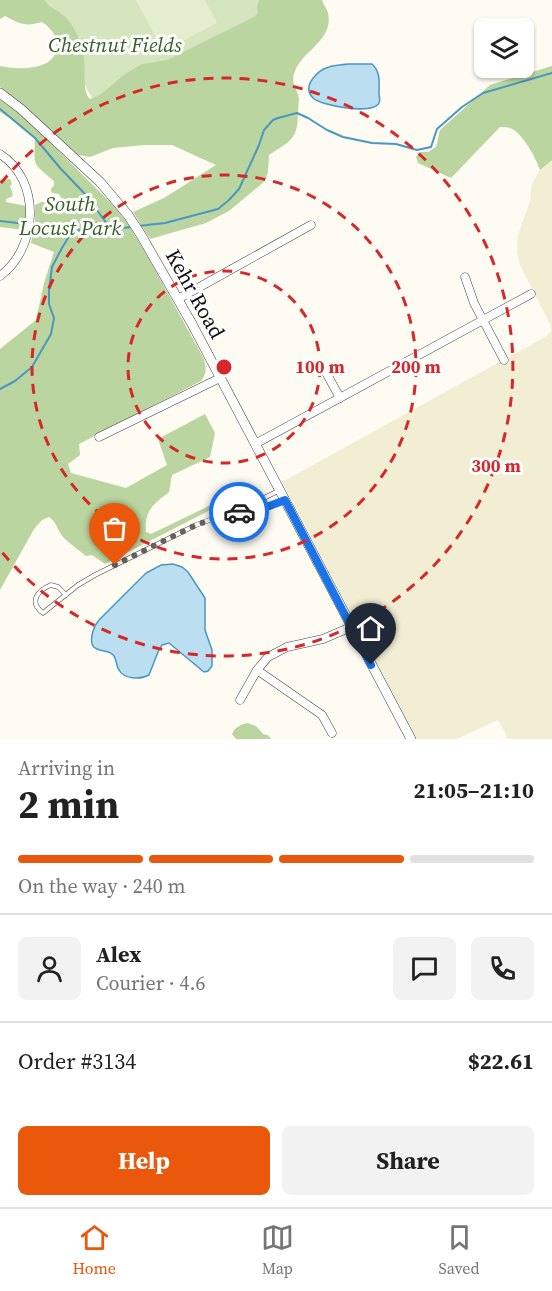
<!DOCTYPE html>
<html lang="en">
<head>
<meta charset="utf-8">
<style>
	body { margin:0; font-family:"Source Serif 4",serif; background:#f2f2f2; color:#222; height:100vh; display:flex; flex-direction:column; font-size:22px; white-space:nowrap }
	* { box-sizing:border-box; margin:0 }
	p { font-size:20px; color:#767676 }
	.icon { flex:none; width:33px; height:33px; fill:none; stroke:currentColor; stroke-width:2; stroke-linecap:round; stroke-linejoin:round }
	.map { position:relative; height:739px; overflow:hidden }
	.side { display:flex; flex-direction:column; background:#fff; flex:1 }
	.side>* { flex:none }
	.fabs { position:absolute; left:474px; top:18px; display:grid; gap:12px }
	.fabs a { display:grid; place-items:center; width:60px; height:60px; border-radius:9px; background:#fff; box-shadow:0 2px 4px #0004; font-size:30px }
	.pin { position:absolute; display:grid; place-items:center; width:51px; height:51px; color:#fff; margin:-62px -26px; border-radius:50% 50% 50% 0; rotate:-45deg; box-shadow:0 0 6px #0007 }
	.pin .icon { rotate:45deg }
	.courier { position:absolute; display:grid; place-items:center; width:60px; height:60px; margin:-30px; border:4px solid #1a73e8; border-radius:50%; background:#fff; color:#222; box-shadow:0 2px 8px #0007 }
	.headline em { font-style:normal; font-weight:700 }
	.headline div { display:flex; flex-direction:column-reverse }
	.headline { display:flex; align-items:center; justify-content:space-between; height:102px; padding:0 18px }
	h1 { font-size:39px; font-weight:700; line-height:45px }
	.bar { display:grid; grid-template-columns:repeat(4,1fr); gap:9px 6px; align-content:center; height:72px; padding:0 18px }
	.bar i { height:8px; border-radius:4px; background:#e0e0e0 }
	.bar .selected { background:#ea580c }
	.bar p { grid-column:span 4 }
	.line { display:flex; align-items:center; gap:15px; padding:0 18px; border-top:2px solid #e0e0e0 }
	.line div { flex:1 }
	.round { display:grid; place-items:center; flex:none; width:63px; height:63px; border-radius:9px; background:#f2f2f2 }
	.button { display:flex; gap:12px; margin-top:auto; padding:12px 18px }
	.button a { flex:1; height:69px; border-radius:9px; background:#ea580c; color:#fff; font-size:24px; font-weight:700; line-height:69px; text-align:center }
	.button a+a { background:#f2f2f2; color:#222 }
	.dock { display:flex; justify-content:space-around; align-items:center; height:84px; border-top:2px solid #e0e0e0; background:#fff; font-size:16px; color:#767676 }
	.dock a { display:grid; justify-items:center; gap:3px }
	.dock .selected { color:#ea580c }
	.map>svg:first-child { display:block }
	.farmland { fill:#f2eed4 }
	.green { fill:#d5e5be }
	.forest { fill:#bad59f }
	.pitch { fill:#e5edcf }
	.water { fill:#bbdff0; stroke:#4a97c0; stroke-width:1.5 }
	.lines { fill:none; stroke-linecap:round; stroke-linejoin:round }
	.stream { stroke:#4a97c0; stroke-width:2 }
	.service-casing { stroke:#424242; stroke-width:5 }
	.minor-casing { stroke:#424242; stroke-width:9 }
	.tertiary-casing { stroke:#424242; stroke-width:10 }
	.service { stroke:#fff; stroke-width:4 }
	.minor { stroke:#fff; stroke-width:8 }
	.tertiary { stroke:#fff; stroke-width:9 }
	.done { stroke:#63625e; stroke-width:6; stroke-dasharray:0 10.8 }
	.route { stroke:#1a73e8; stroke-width:8 }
	.ring { fill:none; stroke:#d62828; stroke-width:3; stroke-dasharray:10 8 }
	.labels { text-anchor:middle; stroke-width:6; stroke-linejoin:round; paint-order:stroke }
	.park-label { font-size:21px; font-style:italic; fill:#356125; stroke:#fff }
	.street-label { font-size:21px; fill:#0f0f0f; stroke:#fff }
	.centre { fill:#d62828; stroke:#fff; stroke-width:3 }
	.ring-label { font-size:18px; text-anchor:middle; font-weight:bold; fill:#d62828; stroke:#fff; stroke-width:6; stroke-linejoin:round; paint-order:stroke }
</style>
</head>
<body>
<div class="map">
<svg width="552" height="739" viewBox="0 0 552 739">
	<rect width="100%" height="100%" fill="#fefbf2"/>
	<!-- farmland -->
	<polygon class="farmland" points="552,160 552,739 508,739 498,720 457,739 417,739 282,482 545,337 551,331 550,324 520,265 517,252 518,235 530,201 532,184 540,170"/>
	<!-- green -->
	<polygon class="green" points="38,0 295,0 97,107"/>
	<!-- forest -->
	<g class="forest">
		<path d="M0,0H44C50,8 56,9 63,15C71,21 77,34 81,43C88,60 80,89 90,99L100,95L125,74L142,64L167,60L254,17L258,13L257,7L259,0H322C323,4 327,9 328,13C334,40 303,50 295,71C290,84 297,88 299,98C299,102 298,108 298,112C298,140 290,141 269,155L268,172L265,181L229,211L206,223L150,239L133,212L164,198L216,165L172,145H144L113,148L90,157L78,155L26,108L0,87V66C16,70 58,71 56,46C56,42 56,40 55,36C52,30 47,25 42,22C25,27 20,24 5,16L0,19Z"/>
		<path d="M552,66V160L540,170C536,158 522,132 510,128C508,127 502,127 500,127L451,178L418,163L416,157L420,152H428L436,147L440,130L490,85Z"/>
		<path d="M0,97L16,109L111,203L126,221L145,252L204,359C206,368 207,374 201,381L79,444L80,455L68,464L71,473L126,488L167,465L158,439L205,414L215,433L210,457L172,475L169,492C154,504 144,510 146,532L151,534L215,503L218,504V506L105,564L92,555L86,556C79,550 70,544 63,537C57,530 57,522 49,517L42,520L34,529L0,590V349L36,320L44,283L54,252L31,243L35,224V205L41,202H57L61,198L59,194L53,193L51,192V189L54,185V181C32,162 34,167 35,138L12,119L0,112Z"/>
		<polygon points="10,179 12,184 10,186 13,195 11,197 6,199 6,202 26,206 27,213 25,230 0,227 0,180"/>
		<path d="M247,723C259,727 256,726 263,734L268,735L271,739H236L232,734C235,727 240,725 247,723Z"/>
	</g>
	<!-- pitch -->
	<polygon class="pitch" points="136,0 205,0 217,23 163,51"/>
	<!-- water -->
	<g class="water">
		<path d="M348,64H372C381,72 379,83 379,94C379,98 381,99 379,103C373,115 321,106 313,98C301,86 318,70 329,67C335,65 342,65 348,64Z"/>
		<path d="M173,564L182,567L188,572L205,598V630L212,650V666L208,671L204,672L169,643L162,645L158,652L149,675C140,680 124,679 119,670C116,666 117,660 114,656C110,650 103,652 97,649C86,645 94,626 99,620L146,573L161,565Z"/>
	</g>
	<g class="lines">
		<!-- stream -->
		<g class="stream">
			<polyline points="0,109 35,138 61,169 86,195 110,228"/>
			<polyline points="0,221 35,225 71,233"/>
			<polyline points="138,226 165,223 218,209 229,200 239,189 259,145 264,130 273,120 278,118 297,113 308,118 327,130 343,137 372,143 396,144 417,150 431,147 437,129 462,107 483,93 552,73"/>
			<polyline points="0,389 15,381 32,367 51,334 54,318 49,304 49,290 52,267 62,248 71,233 83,229 95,227 111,229 132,227"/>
		</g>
		<!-- service casing -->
		<g class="service-casing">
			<g id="service">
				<polyline points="250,508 259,510 283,501"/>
				<path d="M66,595L58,587L51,585C38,590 28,602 43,613L78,585L95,575L196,525L215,518L235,514L249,508L258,501L280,490"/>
			</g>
		</g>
		<!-- minor casing -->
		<g class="minor-casing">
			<g id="minor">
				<path d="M0,154C42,181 38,248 0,276"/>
				<polyline points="465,277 474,303 504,360"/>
				<polyline points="178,299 311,225"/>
				<polyline points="323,367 340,398"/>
				<polyline points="99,437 220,378"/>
				<polyline points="255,444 531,294"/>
				<polyline points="257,670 322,715 332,733"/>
				<polyline points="240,700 257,670 268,657 287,647 323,639 351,627"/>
			</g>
		</g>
		<!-- tertiary casing -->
		<g class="tertiary-casing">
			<polyline id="tertiary" points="0,93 21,109 100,182 128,215 141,235 192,324 411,739"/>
		</g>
		<!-- service -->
		<use href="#service" class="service"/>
		<!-- minor -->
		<use href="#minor" class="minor"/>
		<!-- tertiary -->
		<use href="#tertiary" class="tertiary"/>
	</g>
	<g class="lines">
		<!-- done -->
		<polyline class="done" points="115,565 196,525 215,518 239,512"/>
		<!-- route -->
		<polyline class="route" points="239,512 249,508 259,510 285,500 371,665"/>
	</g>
	<!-- distance rings -->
	<g class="ring">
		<circle cx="224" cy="367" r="96"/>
		<circle cx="224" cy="367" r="192"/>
		<path d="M1 183A289 289 0 1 1 1 551"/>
	</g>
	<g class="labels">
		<!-- park labels -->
		<g class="park-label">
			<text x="115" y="52">Chestnut Fields</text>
			<text x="70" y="211">South<tspan x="70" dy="24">Locust Park</tspan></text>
		</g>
		<!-- street labels -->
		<g class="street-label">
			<text transform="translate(195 294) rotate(61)" y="7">Kehr Road</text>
		</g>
	</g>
	<circle cx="224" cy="367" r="9" class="centre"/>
	<g class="ring-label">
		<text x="320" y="373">100 m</text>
		<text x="416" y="373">200 m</text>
		<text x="496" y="472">300 m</text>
	</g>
</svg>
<div class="fabs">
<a><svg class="icon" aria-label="layers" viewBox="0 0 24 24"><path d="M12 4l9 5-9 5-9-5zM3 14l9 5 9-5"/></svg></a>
</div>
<div class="pin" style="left:115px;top:565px;background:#ea580c"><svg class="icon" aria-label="bag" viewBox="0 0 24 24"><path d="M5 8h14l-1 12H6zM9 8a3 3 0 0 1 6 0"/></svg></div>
<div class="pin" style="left:371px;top:665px;background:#1f2937"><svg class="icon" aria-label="home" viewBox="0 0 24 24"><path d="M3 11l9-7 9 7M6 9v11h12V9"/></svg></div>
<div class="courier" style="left:239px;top:512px"><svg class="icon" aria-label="car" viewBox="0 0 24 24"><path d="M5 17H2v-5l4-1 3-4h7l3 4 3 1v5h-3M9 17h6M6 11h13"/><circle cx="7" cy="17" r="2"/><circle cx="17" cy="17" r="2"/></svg></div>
</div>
<section class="side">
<div class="headline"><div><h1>2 min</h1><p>Arriving in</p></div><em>21:05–21:10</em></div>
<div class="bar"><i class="selected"></i><i class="selected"></i><i class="selected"></i><i></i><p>On the way · 240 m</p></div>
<div class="line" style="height:108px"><a class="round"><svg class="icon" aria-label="person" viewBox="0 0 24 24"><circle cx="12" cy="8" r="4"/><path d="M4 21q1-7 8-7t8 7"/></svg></a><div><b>Alex</b><p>Courier · 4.6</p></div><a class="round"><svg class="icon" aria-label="chat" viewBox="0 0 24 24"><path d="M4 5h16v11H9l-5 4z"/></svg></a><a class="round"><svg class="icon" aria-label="phone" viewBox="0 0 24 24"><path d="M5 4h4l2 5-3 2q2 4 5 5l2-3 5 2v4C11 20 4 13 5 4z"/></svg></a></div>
<div class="line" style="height:78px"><div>Order #3134</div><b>$22.61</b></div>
<div class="button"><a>Help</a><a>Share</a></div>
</section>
<nav class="dock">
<a class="selected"><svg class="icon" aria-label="home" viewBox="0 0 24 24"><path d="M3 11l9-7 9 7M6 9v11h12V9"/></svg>Home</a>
<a><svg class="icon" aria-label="map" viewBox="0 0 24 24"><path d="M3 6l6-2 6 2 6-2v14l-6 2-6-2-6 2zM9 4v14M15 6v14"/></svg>Map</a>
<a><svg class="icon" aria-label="saved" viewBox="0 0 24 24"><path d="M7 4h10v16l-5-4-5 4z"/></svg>Saved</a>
</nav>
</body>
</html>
